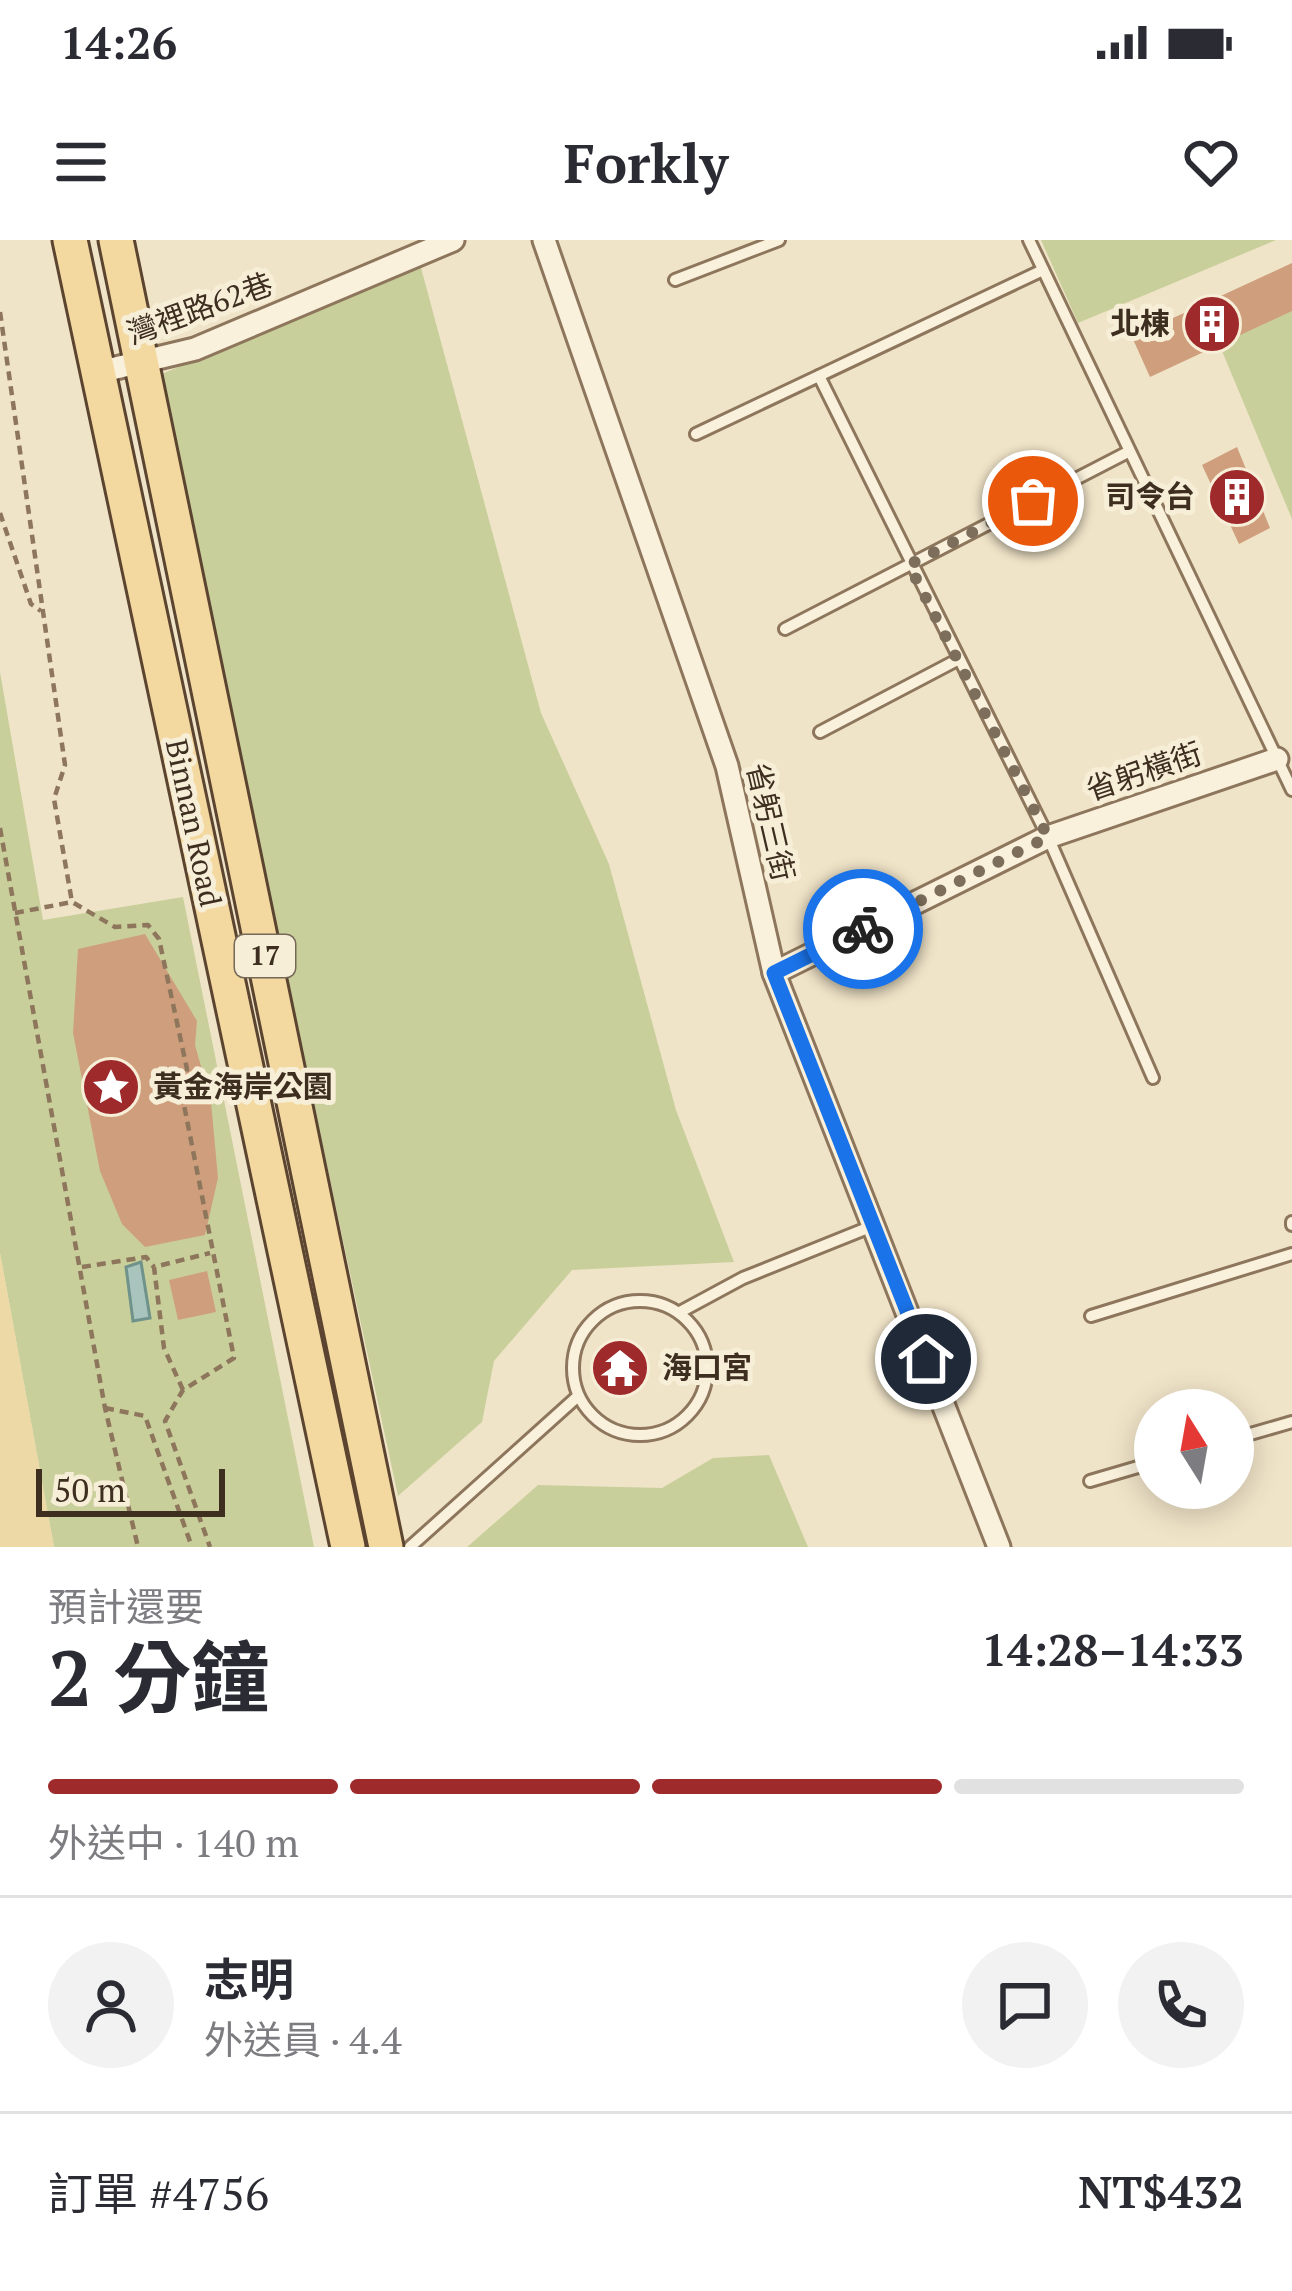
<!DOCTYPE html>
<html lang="zh-TW">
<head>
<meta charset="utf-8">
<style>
	body { margin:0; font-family:"PT Serif","Noto Sans TC",serif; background:#f2f2f3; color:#2b2b33; height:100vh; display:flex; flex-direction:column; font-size:45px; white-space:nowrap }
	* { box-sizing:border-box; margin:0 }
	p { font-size:39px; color:#7c7c81 }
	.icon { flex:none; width:66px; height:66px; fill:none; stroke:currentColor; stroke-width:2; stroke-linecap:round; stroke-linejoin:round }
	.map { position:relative; height:1307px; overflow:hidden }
	.panel { display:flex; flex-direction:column; background:#fff; flex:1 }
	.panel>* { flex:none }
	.needle { width:78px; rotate:349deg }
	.fabs { position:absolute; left:1134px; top:1149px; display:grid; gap:24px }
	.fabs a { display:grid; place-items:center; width:120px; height:120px; border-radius:50%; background:#fff; box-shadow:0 6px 30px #0003; font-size:60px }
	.scale { position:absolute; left:36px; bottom:30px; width:189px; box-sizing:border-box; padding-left:12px; border:6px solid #3d2e20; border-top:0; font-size:33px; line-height:42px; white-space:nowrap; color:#3d2e20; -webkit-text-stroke:9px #f7eed8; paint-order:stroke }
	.pin { position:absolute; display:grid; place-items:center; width:102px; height:102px; color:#fff; margin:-51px; border:6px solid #fff; border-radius:50%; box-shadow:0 3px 12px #0007 }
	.courier { position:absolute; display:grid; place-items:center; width:120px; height:120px; margin:-60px; border:9px solid #1a73e8; border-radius:50%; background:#fff; color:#222; box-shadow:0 3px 15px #0007 }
	.head em { font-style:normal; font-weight:700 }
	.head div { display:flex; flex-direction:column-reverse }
	.head { display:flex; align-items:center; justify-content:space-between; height:204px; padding:0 48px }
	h1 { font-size:78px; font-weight:700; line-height:90px }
	.bar { display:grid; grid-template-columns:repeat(4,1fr); gap:18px 12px; align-content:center; height:144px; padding:0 48px }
	.bar i { height:15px; border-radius:9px; background:#e1e1e2 }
	.bar .selected { background:#9e2a2b }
	.bar p { grid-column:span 4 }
	.line { display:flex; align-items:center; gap:30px; padding:0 48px; border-top:3px solid #e1e1e2 }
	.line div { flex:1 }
	.round { display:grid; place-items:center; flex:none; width:126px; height:126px; border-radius:63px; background:#f2f2f3 }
	.status { display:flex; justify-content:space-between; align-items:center; height:84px; padding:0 60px; background:#fff; direction:ltr }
	.status svg { height:33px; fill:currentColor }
	header { display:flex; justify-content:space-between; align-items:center; height:156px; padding:0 48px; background:#fff; font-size:54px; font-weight:700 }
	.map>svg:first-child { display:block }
	.green { fill:#c9cf9b }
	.sand { fill:#ecd9a5 }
	.water { fill:#a9c4bc; stroke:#6f938a; stroke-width:3 }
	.building { fill:#cf9f7d }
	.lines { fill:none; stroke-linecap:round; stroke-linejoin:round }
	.lane-casing { stroke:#8d765c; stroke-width:16 }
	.street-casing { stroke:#8d765c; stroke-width:27 }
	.primary-casing { stroke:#5b4430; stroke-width:39 }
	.path { stroke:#8d765c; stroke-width:4.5; stroke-dasharray:9 6; stroke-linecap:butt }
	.lane { stroke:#faf1dc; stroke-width:10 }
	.street { stroke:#faf1dc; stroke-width:21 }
	.primary { stroke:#f3d9a0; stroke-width:33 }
	.done { stroke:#7c6e5b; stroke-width:12; stroke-dasharray:0 21.6 }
	.route { stroke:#1a73e8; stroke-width:15 }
	.labels { text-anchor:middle; stroke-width:10; stroke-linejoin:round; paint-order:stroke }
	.shield { fill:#f7eed8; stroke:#756857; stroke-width:3 }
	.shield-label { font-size:27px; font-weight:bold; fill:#3d2e20 }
	.street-label { font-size:30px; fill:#3d2e20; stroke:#f7eed8 }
	.poi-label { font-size:30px; font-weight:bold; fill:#3d2e20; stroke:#f7eed8; text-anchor:end }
</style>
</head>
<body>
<div class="status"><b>14:26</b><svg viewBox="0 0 49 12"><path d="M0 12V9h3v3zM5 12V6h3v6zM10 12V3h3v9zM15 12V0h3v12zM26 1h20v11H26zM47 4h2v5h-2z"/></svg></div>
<header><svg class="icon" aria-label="menu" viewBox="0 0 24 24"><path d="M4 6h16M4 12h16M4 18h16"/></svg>Forkly<svg class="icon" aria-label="heart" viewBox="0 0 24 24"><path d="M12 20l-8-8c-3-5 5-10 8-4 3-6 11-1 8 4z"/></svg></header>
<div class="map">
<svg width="1292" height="1307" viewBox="0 0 1292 1307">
	<rect width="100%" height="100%" fill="#f0e4c8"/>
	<!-- green -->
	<g class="green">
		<polygon points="1041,0 1276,0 1078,83"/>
		<polygon points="420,24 541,473 609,624 676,870 734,1022 572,1030 494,1121 482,1182 398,1256 157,136"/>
		<polygon points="1292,68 1292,279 1217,99"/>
		<polygon points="0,432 43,680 183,657 314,1307 54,1307 0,1013"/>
		<polygon points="769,1215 808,1307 467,1307 538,1245 662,1248 713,1218"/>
	</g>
	<!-- sand -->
	<polygon class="sand" points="0,1013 54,1307 0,1307"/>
	<!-- water -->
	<polygon class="water" points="141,1022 150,1078 133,1081 126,1027"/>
	<!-- building -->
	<g class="building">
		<polygon points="1292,23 1292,71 1150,137 1132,97"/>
		<polygon points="1237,207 1270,288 1239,304 1202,225"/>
		<polygon points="145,694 197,781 195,805 211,862 218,938 205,995 145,1007 122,984 100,931 73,793 78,709"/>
		<polygon points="207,1031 216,1072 178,1080 169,1040"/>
	</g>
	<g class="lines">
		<!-- lane casing -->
		<g class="lane-casing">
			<g id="lane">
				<polyline points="1029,0 1292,550"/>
				<polyline points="675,40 779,0"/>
				<polyline points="819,136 1048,597 1153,838"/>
				<polyline points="696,194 1043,30"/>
				<polyline points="785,389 1126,213"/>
				<polyline points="820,492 959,419"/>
				<polyline points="1292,982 1292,985"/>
				<circle cx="640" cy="1128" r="67"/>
				<polyline points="680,1072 743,1038 870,987"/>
				<polyline points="1091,1076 1292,1014"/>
				<polyline points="1233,1199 1292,1182"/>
				<polyline points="1090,1241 1155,1222"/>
				<polyline points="410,1307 577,1157"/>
			</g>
		</g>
		<!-- street casing -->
		<g class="street-casing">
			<g id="street">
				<polyline points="544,0 727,526 774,733 999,1307"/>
				<polyline points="99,132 195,109 453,0"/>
				<polyline points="774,733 1048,597 1277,519"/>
			</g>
		</g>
		<!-- primary casing -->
		<g class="primary-casing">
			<g id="primary">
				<polyline points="70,0 348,1307"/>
				<polyline points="116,0 386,1307"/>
			</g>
		</g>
		<!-- path -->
		<g class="path">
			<polyline points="0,72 65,525 54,559 72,662 115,687 148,685 159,699 187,829 183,860 234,1118 183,1150 165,1181 210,1307"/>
			<polyline points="0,273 31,364 41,371"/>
			<polyline points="0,588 105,1168 138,1307"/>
			<polyline points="15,673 72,662"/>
			<polyline points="82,1027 146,1017 154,1027"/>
			<polyline points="183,1150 164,1108 154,1027 210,1013"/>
			<polyline points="105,1168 145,1176 192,1307"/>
		</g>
		<!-- lane -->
		<use href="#lane" class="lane"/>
		<!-- street -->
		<use href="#street" class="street"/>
		<!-- primary -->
		<use href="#primary" class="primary"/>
	</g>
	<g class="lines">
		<!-- done -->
		<polyline class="done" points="863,689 1048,597 909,325 1033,261"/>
		<!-- route -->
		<polyline class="route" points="863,689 774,733 926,1119"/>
	</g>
	<!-- icons -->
	<defs>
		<g id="building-disc" transform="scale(3)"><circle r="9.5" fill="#9e2a2b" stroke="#f7eed8"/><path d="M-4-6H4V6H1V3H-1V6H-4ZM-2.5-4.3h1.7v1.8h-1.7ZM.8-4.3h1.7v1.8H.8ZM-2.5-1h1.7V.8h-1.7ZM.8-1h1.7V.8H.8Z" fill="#fff"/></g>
		<g id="sight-disc" transform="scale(3)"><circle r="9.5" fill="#9e2a2b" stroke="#f7eed8"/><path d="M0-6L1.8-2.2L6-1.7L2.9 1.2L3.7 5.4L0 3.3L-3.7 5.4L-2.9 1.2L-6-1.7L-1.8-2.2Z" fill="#fff"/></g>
		<g id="temple-disc" transform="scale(3)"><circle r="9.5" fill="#9e2a2b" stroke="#f7eed8"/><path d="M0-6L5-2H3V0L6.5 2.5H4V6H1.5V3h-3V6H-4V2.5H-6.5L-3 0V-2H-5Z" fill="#fff"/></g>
	</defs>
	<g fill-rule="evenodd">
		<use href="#building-disc" x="1212" y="84"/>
		<use href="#building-disc" x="1237" y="257"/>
		<use href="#sight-disc" x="111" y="847"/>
		<use href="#temple-disc" x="620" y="1128"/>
	</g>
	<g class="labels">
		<!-- shield labels -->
		<rect class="shield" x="235" y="695" width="60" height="42" rx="9"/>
		<g class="shield-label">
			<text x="265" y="725">17</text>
		</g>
		<!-- street labels -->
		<g class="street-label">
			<text transform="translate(200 69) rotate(-20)" y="10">灣裡路62巷</text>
			<text transform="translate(1144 532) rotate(-19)" y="10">省躬橫街</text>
			<text transform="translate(770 582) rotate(77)" y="10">省躬三街</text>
			<text transform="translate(193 583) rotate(78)" y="10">Binnan Road</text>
		</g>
		<!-- poi labels -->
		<g class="poi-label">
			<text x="1170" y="94">北棟</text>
			<text x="1195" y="267">司令台</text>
			<text x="153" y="857" text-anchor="start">黃金海岸公園</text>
			<text x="662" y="1138" text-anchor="start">海口宮</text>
		</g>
	</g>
</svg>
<div class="fabs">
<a><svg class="needle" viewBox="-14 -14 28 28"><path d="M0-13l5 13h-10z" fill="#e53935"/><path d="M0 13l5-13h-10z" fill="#7c7c81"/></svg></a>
</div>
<div class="scale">50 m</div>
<div class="pin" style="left:1033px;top:261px;background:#ea580c"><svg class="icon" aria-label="bag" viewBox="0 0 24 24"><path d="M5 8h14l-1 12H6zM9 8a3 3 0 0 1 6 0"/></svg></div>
<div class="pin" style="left:926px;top:1119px;background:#1f2937"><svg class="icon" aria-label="home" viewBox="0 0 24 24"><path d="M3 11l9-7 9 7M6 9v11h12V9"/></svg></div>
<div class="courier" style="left:863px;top:689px"><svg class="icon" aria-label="bike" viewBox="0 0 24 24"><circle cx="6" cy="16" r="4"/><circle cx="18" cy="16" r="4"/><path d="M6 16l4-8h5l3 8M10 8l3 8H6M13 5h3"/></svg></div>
</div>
<section class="panel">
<div class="head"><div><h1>2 分鐘</h1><p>預計還要</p></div><em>14:28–14:33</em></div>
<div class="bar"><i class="selected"></i><i class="selected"></i><i class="selected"></i><i></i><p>外送中 · 140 m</p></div>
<div class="line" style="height:216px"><a class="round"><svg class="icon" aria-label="person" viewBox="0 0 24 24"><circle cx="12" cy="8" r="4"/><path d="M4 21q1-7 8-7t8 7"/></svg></a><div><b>志明</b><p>外送員 · 4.4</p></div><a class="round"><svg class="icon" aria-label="chat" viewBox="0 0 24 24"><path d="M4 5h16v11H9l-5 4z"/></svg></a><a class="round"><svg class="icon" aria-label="phone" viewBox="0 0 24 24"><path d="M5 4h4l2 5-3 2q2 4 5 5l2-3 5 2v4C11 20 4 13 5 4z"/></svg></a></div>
<div class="line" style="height:156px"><div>訂單 #4756</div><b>NT$432</b></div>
</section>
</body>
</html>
